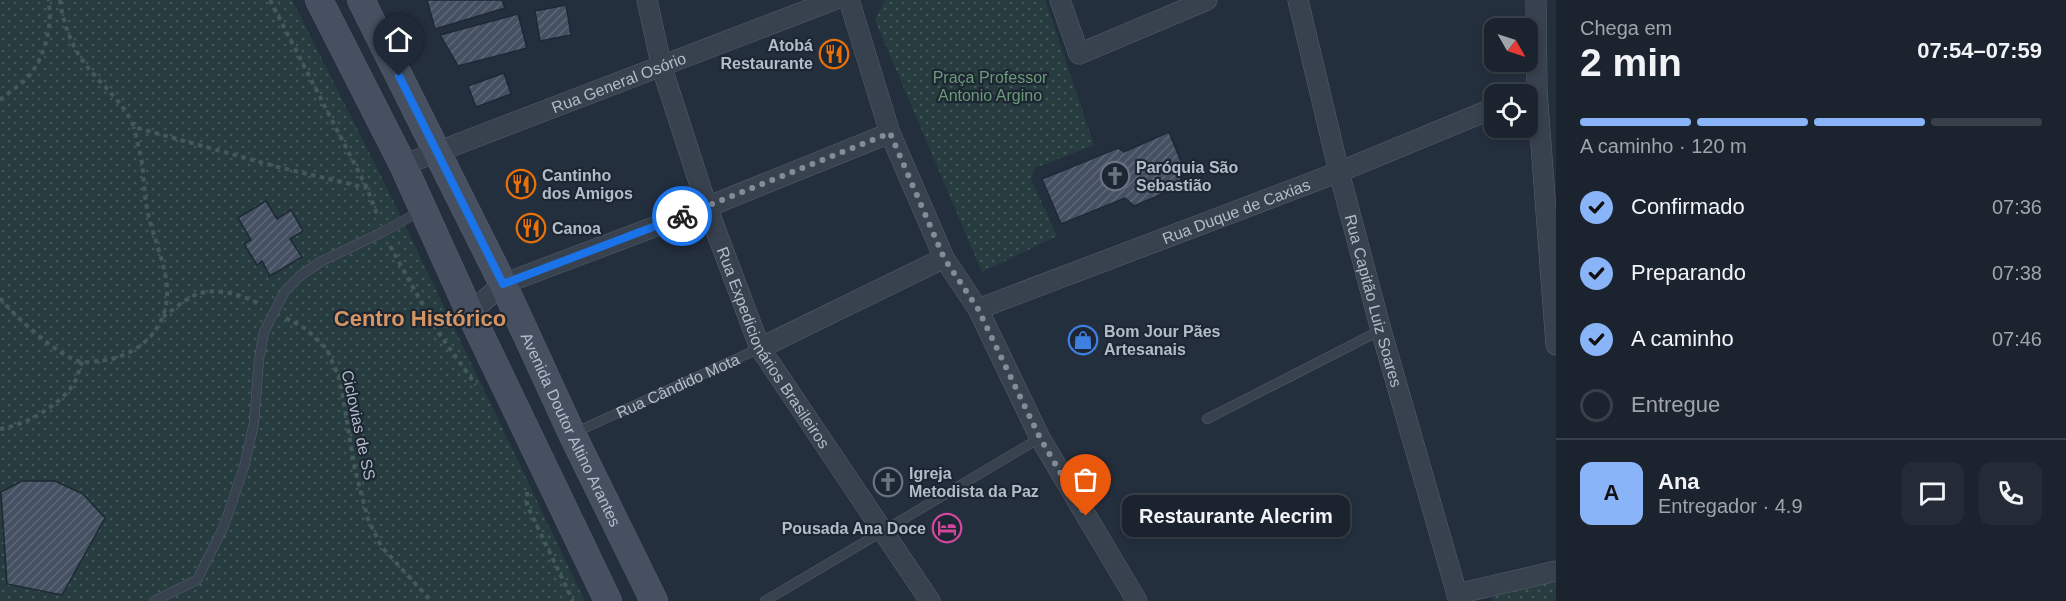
<!DOCTYPE html>
<html lang="pt">
<head>
<meta charset="utf-8">
<style>
	body { margin:0; font-family:Helvetica,sans-serif; background:#242b36; color:#f1f3f6; height:100vh; display:flex; flex-direction:column; font-size:22px; white-space:nowrap }
	* { box-sizing:border-box; margin:0 }
	p { font-size:20px; color:#a0a4aa }
	.icon { flex:none; width:33px; height:33px; fill:none; stroke:currentColor; stroke-width:2; stroke-linecap:round; stroke-linejoin:round }
	.map { position:relative; flex:1; overflow:hidden }
	.details { display:flex; flex-direction:column; background:#1b232e; width:510px }
	.details>* { flex:none }
	.needle { width:39px; rotate:129deg }
	.buttons { position:absolute; left:1484px; top:18px; display:grid; gap:12px }
	.buttons a { display:grid; place-items:center; width:54px; height:54px; border-radius:12px; background:#1b232e; box-shadow:0 3px 9px #0003,0 0 0 2px #39404a; font-size:30px }
	.pin { position:absolute; display:grid; place-items:center; width:51px; height:51px; color:#fff; margin:-62px -26px; border-radius:50% 50% 50% 0; rotate:-45deg; box-shadow:0 0 6px #0007 }
	.pin .icon { rotate:45deg }
	.courier { position:absolute; display:grid; place-items:center; width:60px; height:60px; margin:-30px; border:4px solid #1a73e8; border-radius:50%; background:#fff; color:#222; box-shadow:0 2px 8px #0007 }
	.bubble { position:absolute; height:42px; border-radius:12px; background:#1b232e; box-shadow:0 3px 9px #0003,0 0 0 2px #39404a; font-size:20px; font-weight:700; line-height:42px; text-align:center }
	.head em { font-style:normal; font-weight:700 }
	.head div { display:flex; flex-direction:column-reverse }
	.head { display:flex; align-items:center; justify-content:space-between; height:102px; padding:0 24px }
	h1 { font-size:39px; font-weight:700; line-height:45px }
	.bar { display:grid; grid-template-columns:repeat(4,1fr); gap:9px 6px; align-content:center; height:72px; padding:0 24px }
	.bar i { height:8px; border-radius:4px; background:#39404a }
	.bar .current { background:#8ab4f8 }
	.bar p { grid-column:span 4 }
	.line { display:flex; align-items:center; gap:15px; padding:0 24px; border-top:2px solid #39404a }
	.line div { flex:1 }
	.round { display:grid; place-items:center; flex:none; width:63px; height:63px; border-radius:12px; background:#242b36 }
	ol { padding:0 24px; list-style:none }
	li { display:flex; align-items:center; gap:18px; height:66px }
	li p { margin-inline-start:auto }
	li .icon { padding:6px; border-radius:50%; background:#8ab4f8; color:#111; stroke-width:4 }
	li:last-child { color:#a0a4aa }
	li i { width:33px; height:33px; border:3px solid #39404a; border-radius:50% }
	main { display:flex; flex:1; min-height:0 }
	.map>svg:first-child { display:block }
	.grass { fill:url(#grass-dots) }
	.building { fill:url(#building-hatch); stroke:#1f2835; stroke-width:1.5 }
	.lines { fill:none; stroke-linecap:round; stroke-linejoin:round }
	.lane-casing { stroke:#565f6c; stroke-width:10 }
	.street-casing { stroke:#565f6c; stroke-width:21 }
	.secondary-casing { stroke:#565f6c; stroke-width:28 }
	.path { stroke:#44595c; stroke-width:4; stroke-dasharray:4.5 4.5; stroke-linecap:butt }
	.lane { stroke:#38414e; stroke-width:9 }
	.street { stroke:#38414e; stroke-width:20 }
	.secondary { stroke:#465061; stroke-width:27 }
	.done { stroke:#828b98; stroke-width:6; stroke-dasharray:0 10.8 }
	.route { stroke:#1a73e8; stroke-width:8 }
	.labels { text-anchor:middle; stroke-width:4.5; stroke-linejoin:round; paint-order:stroke }
	.poi-label { font-size:16px; font-weight:bold; fill:#b4bcc9; stroke:#1d2633; text-anchor:start }
	.park-label { font-size:16px; fill:#6b9a76; stroke:#1d2633 }
	.street-label { font-size:16px; fill:#b4bcc9; stroke:#1d2633 }
	.district-label { font-size:22px; font-weight:bold; fill:#d59563; stroke:#1d2633 }
</style>
</head>
<body>
<main>
<div class="map">
<svg width="1556" height="601" viewBox="0 0 1556 601">
	<defs>
		<pattern id="grass-dots" width="8" height="8" patternUnits="userSpaceOnUse" patternTransform="scale(1.5)"><rect width="8" height="8" fill="#263c3f"/><path d="M2 2h.1M6 6h.1" fill="none" stroke="#435659" stroke-width="1.8" stroke-linecap="round"/></pattern>
		<pattern id="building-hatch" width="6" height="6" patternUnits="userSpaceOnUse" patternTransform="scale(1.5)"><rect width="6" height="6" fill="#455162"/><path d="M-1 1l2-2M0 6l6-6M5 7l2-2" fill="none" stroke="#5d6877"/></pattern>
	</defs>
	<rect width="100%" height="100%" fill="#242f3e"/>
	<!-- grass -->
	<g class="grass">
		<polygon points="0,0 292,0 391,196 585,601 0,601"/>
		<polygon points="885,0 1045,0 1094,145 1035,168 1031,179 1057,236 982,272 875,20"/>
		<polygon points="1556,565 1556,601 1493,601 1492,598"/>
	</g>
	<!-- building -->
	<g class="building">
		<polygon points="427,0 502,0 505,8 435,29"/>
		<polygon points="566,5 571,35 540,41 535,11"/>
		<polygon points="518,14 527,48 458,66 440,35"/>
		<polygon points="504,73 511,94 476,107 468,86"/>
		<polygon points="1169,132 1184,169 1178,172 1183,185 1134,206 1125,198 1061,224 1042,179 1118,148 1124,152"/>
		<polygon points="266,201 277,219 291,210 303,231 290,239 302,257 270,276 262,261 257,265 244,244 251,240 238,218"/>
		<polygon points="22,481 55,481 83,494 105,518 62,595 7,584 1,492"/>
	</g>
	<g class="lines">
		<!-- lane casing -->
		<g class="lane-casing">
			<g id="lane">
				<polyline points="1207,419 1381,330"/>
				<path id="s1" d="M574,433L760,348"/>
				<polyline points="154,601 197,580 224,526 244,467 254,423 259,359 264,332 285,291 301,275 322,261 383,232 422,210"/>
				<polyline points="765,601 1040,438"/>
			</g>
		</g>
		<!-- street casing -->
		<g class="street-casing">
			<g id="street">
				<path id="s2" d="M647,0L662,68L707,207L760,348L930,601"/>
				<polyline points="849,0 890,133 944,258 978,309 1040,438 1137,601"/>
				<polyline points="1060,0 1079,54 1207,0"/>
				<path id="s3" d="M1298,0L1339,172L1381,330L1459,601"/>
				<polyline points="1536,0 1537,91 1556,345"/>
				<path id="s4" d="M403,165L834,0"/>
				<path id="s5" d="M978,309L1339,172L1494,108"/>
				<polyline points="470,313 503,284 707,207 890,133"/>
				<polyline points="760,348 944,258"/>
				<polyline points="1457,594 1556,571"/>
			</g>
		</g>
		<!-- secondary casing -->
		<g class="secondary-casing">
			<g id="secondary">
				<polyline points="319,0 403,165 470,313 608,601"/>
				<path id="s6" d="M361,0L503,284L572,434L654,601"/>
			</g>
		</g>
		<!-- path -->
		<g class="path">
			<path d="M60,0C63,24 73,50 88,68C104,87 125,104 134,127L278,167L367,188"/>
			<polyline points="270,0 367,188 378,217"/>
			<path d="M0,100C8,93 18,87 26,79C44,61 54,24 48,0"/>
			<polyline points="390,246 438,332 476,385"/>
			<path d="M0,298C13,315 61,359 82,362C88,363 95,361 100,361C135,357 164,334 167,297C169,271 153,238 148,213C144,196 144,179 142,163C140,151 136,139 134,127"/>
			<path d="M163,317C173,310 184,300 195,295C215,286 243,295 261,305"/>
			<polyline points="286,318 306,329 327,349 340,380 355,470 368,519 381,546 431,601"/>
			<path d="M0,429C26,425 57,407 73,385C77,379 79,370 82,362"/>
			<polyline points="527,492 527,505 573,601"/>
		</g>
		<!-- lane -->
		<use href="#lane" class="lane"/>
		<!-- street -->
		<use href="#street" class="street"/>
		<!-- secondary -->
		<use href="#secondary" class="secondary"/>
	</g>
	<g class="lines">
		<!-- done -->
		<polyline class="done" points="682,216 890,133 944,258 978,309 1040,438 1086,516"/>
		<!-- route -->
		<polyline class="route" points="399,76 503,284 682,216"/>
	</g>
	<!-- icons -->
	<defs>
		<g id="restaurant-ring" transform="scale(1.5)"><circle r="9.5" fill="#1d2633" stroke="#e8710a" stroke-width="1.5"/><path d="M-5-6h1v4h1v-4h1v4h1v-4h1v5L-1.5 .5V6h-2V.5L-5-1ZM5-6V6H3V1.5H1.5Q1.5-4 5-6Z" fill="#e8710a"/></g>
		<g id="church-ring" transform="scale(1.5)"><circle r="9.5" fill="#1d2633" stroke="#6b7280" stroke-width="1.5"/><path d="M-1.2-6h2.4v3.5h3.3v2.4h-3.3V6h-2.4V-.1h-3.3v-2.4h3.3Z" fill="#6b7280"/></g>
		<g id="shop-ring" transform="scale(1.5)"><circle r="9.5" fill="#1d2633" stroke="#3f7fe0" stroke-width="1.5"/><path d="M-5-2.5h2.3a2.7 3.5 0 0 1 5.4 0H5L5.5 6h-11ZM-1.5-2.5h3a1.5 2.3 0 0 0-3 0Z" fill="#3f7fe0"/></g>
		<g id="hotel-ring" transform="scale(1.5)"><circle r="9.5" fill="#1d2633" stroke="#d1479c" stroke-width="1.5"/><path d="M-6-4.5h1.5V1H6V5H4.5V3h-9V5H-6ZM-4 0a1.8 1.8 0 1 1 3.6 0ZM.5 0V-2.5h3Q6-2.5 6 0Z" fill="#d1479c"/></g>
	</defs>
	<g fill-rule="evenodd">
		<use href="#restaurant-ring" x="834" y="54"/>
		<use href="#church-ring" x="1115" y="176"/>
		<use href="#restaurant-ring" x="521" y="184"/>
		<use href="#restaurant-ring" x="531" y="228"/>
		<use href="#shop-ring" x="1083" y="340"/>
		<use href="#church-ring" x="888" y="482"/>
		<use href="#hotel-ring" x="947" y="528"/>
	</g>
	<g class="labels">
		<!-- poi labels -->
		<g class="poi-label">
			<text x="813" y="51" text-anchor="end">Atobá<tspan x="813" dy="18">Restaurante</tspan></text>
			<text x="1136" y="173">Paróquia São<tspan x="1136" dy="18">Sebastião</tspan></text>
			<text x="542" y="181">Cantinho<tspan x="542" dy="18">dos Amigos</tspan></text>
			<text x="552" y="234">Canoa</text>
			<text x="1104" y="337">Bom Jour Pães<tspan x="1104" dy="18">Artesanais</tspan></text>
			<text x="909" y="479">Igreja<tspan x="909" dy="18">Metodista da Paz</tspan></text>
			<text x="926" y="534" text-anchor="end">Pousada Ana Doce</text>
		</g>
		<!-- park labels -->
		<g class="park-label">
			<text x="990" y="83">Praça Professor<tspan x="990" dy="18">Antonio Argino</tspan></text>
		</g>
		<!-- street labels -->
		<g class="street-label">
			<text dy="6" stroke="none"><textPath href="#s4" startOffset="231">Rua General Osório</textPath></text>
			<text dy="6" stroke="none"><textPath href="#s5" startOffset="276">Rua Duque de Caxias</textPath></text>
			<text dy="6" stroke="none"><textPath href="#s3" startOffset="310">Rua Capitão Luiz Soares</textPath></text>
			<text dy="6" stroke="none"><textPath href="#s2" startOffset="372">Rua Expedicionários Brasileiros</textPath></text>
			<text dy="6" stroke="none"><textPath href="#s1" startOffset="114">Rua Cândido Mota</textPath></text>
			<text transform="translate(359 425) rotate(78)" y="6">Ciclovias de SS</text>
			<text dy="6" stroke="none"><textPath href="#s6" startOffset="478">Avenida Doutor Altino Arantes</textPath></text>
		</g>
		<!-- district labels -->
		<g class="district-label">
			<text x="420" y="326">Centro Histórico</text>
		</g>
	</g>
</svg>
<div class="buttons">
<a><svg class="needle" viewBox="-14 -14 28 28"><path d="M0-13l5 13h-10z" fill="#e53935"/><path d="M0 13l5-13h-10z" fill="#a0a4aa"/></svg></a>
<a><svg class="icon" aria-label="locate" viewBox="0 0 24 24"><circle cx="12" cy="12" r="6"/><path d="M12 2v4M12 18v4M2 12h4M18 12h4"/></svg></a>
</div>
<div class="pin" style="left:1086px;top:516px;background:#ea580c"><svg class="icon" aria-label="bag" viewBox="0 0 24 24"><path d="M5 8h14l-1 12H6zM9 8a3 3 0 0 1 6 0"/></svg></div>
<div class="pin" style="left:399px;top:76px;background:#1f2937"><svg class="icon" aria-label="home" viewBox="0 0 24 24"><path d="M3 11l9-7 9 7M6 9v11h12V9"/></svg></div>
<div class="courier" style="left:682px;top:216px"><svg class="icon" aria-label="bike" viewBox="0 0 24 24"><circle cx="6" cy="16" r="4"/><circle cx="18" cy="16" r="4"/><path d="M6 16l4-8h5l3 8M10 8l3 8H6M13 5h3"/></svg></div>
<div class="bubble" style="left:1122px;top:495px;width:228px">Restaurante Alecrim</div>
</div>
<section class="details">
<div class="head"><div><h1>2 min</h1><p>Chega em</p></div><em>07:54–07:59</em></div>
<div class="bar"><i class="current"></i><i class="current"></i><i class="current"></i><i></i><p>A caminho · 120 m</p></div>
<ol>
<li><svg class="icon" aria-label="check" viewBox="0 0 24 24"><path d="M5 12l5 5 9-10"/></svg>Confirmado<p>07:36</p></li>
<li><svg class="icon" aria-label="check" viewBox="0 0 24 24"><path d="M5 12l5 5 9-10"/></svg>Preparando<p>07:38</p></li>
<li><svg class="icon" aria-label="check" viewBox="0 0 24 24"><path d="M5 12l5 5 9-10"/></svg>A caminho<p>07:46</p></li>
<li><i></i>Entregue</li>
</ol>
<div class="line" style="height:108px"><b class="round" style="background:#8ab4f8;color:#111">A</b><div><b>Ana</b><p>Entregador · 4.9</p></div><a class="round"><svg class="icon" aria-label="chat" viewBox="0 0 24 24"><path d="M4 5h16v11H9l-5 4z"/></svg></a><a class="round"><svg class="icon" aria-label="phone" viewBox="0 0 24 24"><path d="M5 4h4l2 5-3 2q2 4 5 5l2-3 5 2v4C11 20 4 13 5 4z"/></svg></a></div>
</section>
</main>
</body>
</html>
